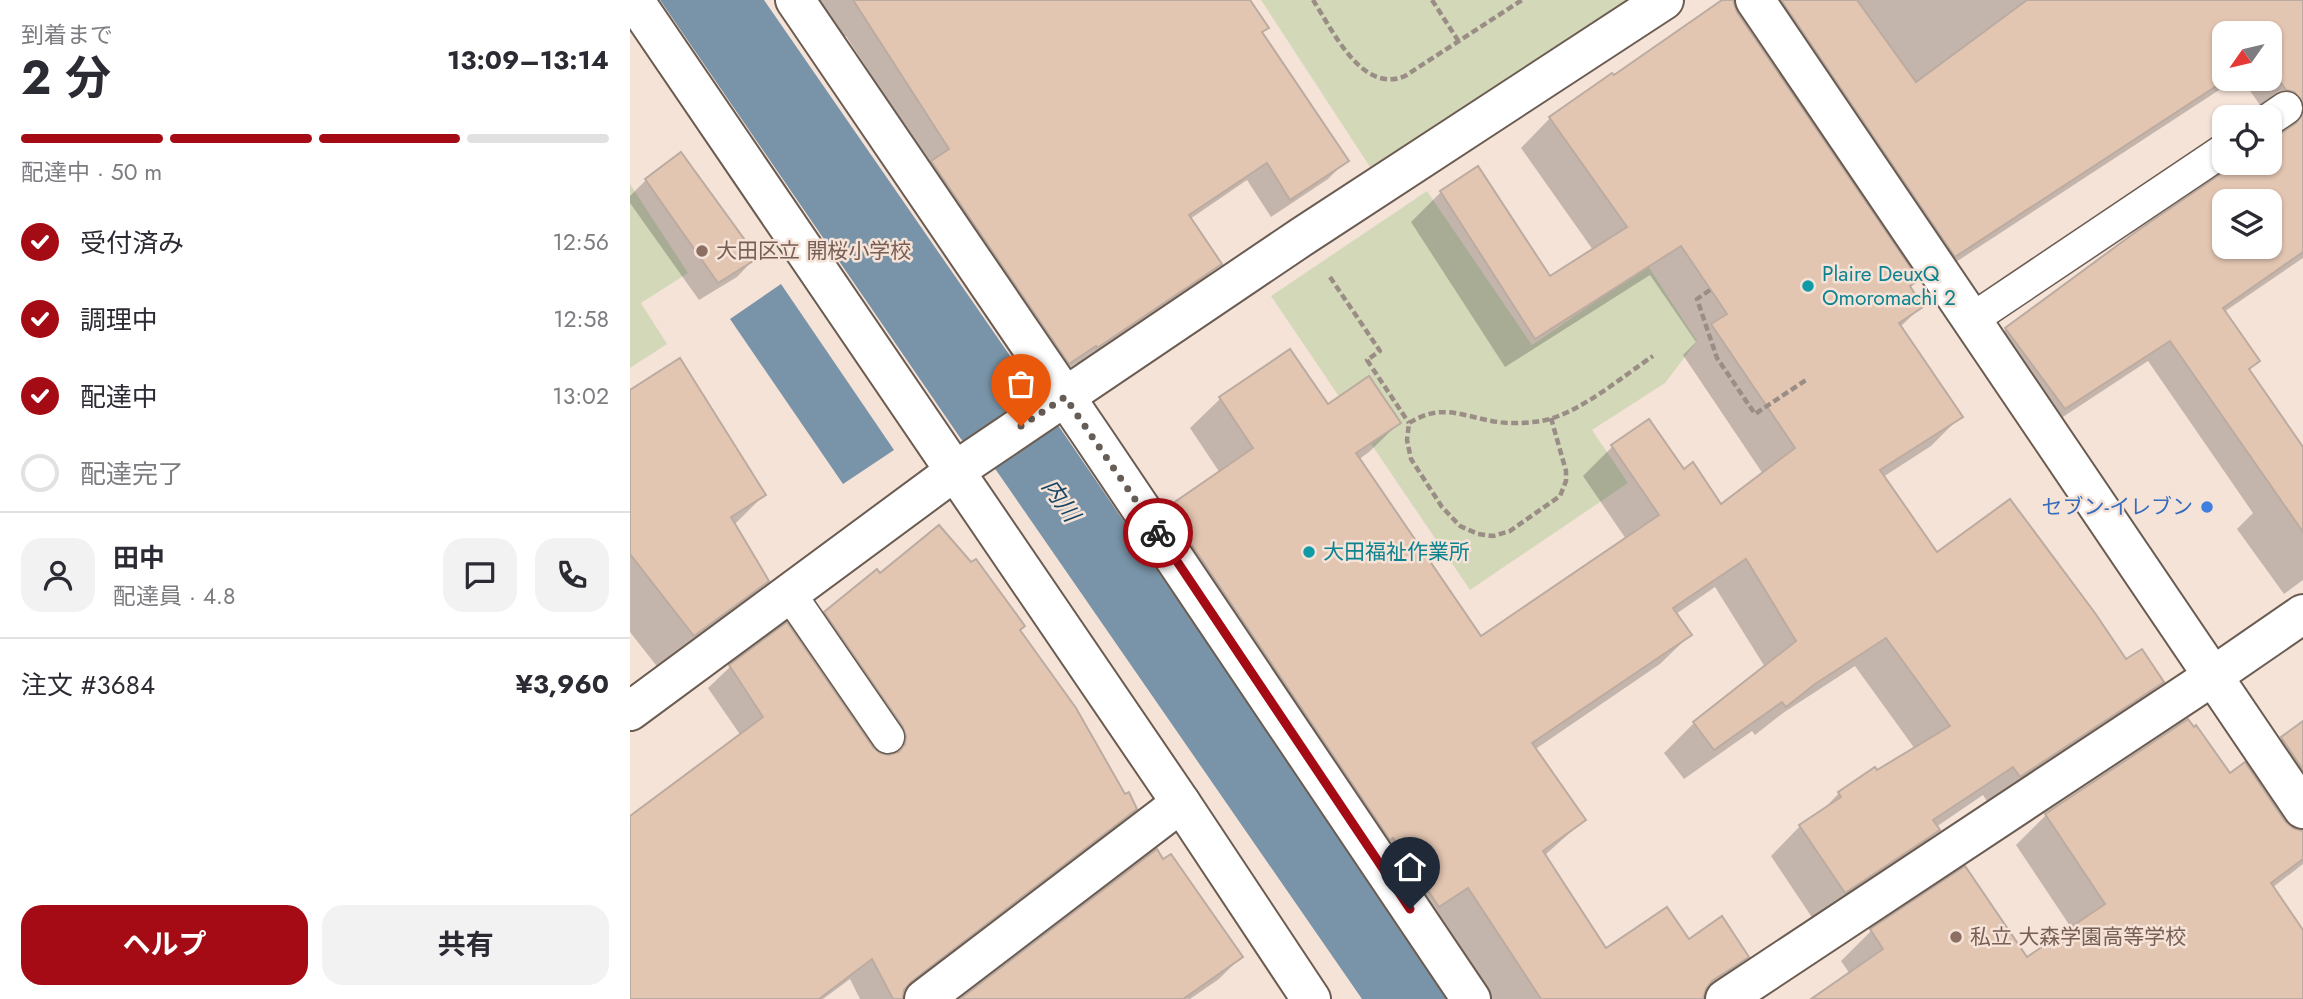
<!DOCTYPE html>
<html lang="ja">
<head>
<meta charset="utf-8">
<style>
	body { margin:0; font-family:Jost,"Noto Sans JP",sans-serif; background:#f2f2f3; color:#2b2b33; height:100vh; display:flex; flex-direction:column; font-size:26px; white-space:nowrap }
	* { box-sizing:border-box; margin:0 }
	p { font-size:23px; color:#7c7c81 }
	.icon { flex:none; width:38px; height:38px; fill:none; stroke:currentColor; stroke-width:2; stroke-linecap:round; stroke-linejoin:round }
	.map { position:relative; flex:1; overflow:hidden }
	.panel { display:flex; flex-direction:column; background:#fff; width:630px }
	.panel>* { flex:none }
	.needle { width:46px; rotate:236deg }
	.fabs { position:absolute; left:1582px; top:21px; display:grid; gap:14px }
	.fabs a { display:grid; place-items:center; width:70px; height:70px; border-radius:14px; background:#fff; box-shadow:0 2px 5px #0004; font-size:35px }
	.pin { position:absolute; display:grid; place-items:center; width:60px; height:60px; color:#fff; margin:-72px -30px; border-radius:50% 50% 50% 0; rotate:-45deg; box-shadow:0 0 7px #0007 }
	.pin .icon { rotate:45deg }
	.courier { position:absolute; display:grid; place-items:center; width:70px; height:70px; margin:-35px; border:5px solid #a40b14; border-radius:50%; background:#fff; color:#222; box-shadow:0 2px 9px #0007 }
	.overview em { font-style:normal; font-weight:700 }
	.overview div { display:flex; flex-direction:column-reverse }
	.overview { display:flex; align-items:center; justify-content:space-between; height:119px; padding:0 21px }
	h1 { font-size:46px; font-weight:700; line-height:52px }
	.bar { display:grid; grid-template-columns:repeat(4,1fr); gap:10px 7px; align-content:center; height:84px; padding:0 21px }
	.bar i { height:9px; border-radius:5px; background:#e1e1e2 }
	.bar .on { background:#a40b14 }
	.bar p { grid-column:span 4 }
	.line { display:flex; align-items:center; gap:18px; padding:0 21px; border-top:2px solid #e1e1e2 }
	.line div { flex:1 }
	.round { display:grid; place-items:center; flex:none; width:74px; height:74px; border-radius:21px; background:#f2f2f3 }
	ol { padding:0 21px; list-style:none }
	li { display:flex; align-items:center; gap:21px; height:77px }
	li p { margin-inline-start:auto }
	li .icon { padding:7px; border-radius:50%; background:#a40b14; color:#fff; stroke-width:4 }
	li:last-child { color:#7c7c81 }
	li i { width:38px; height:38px; border:4px solid #e1e1e2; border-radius:50% }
	.cta { display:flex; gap:14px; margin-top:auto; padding:14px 21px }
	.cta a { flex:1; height:80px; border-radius:21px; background:#a40b14; color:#fff; font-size:28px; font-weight:700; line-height:80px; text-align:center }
	.cta a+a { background:#f2f2f3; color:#2b2b33 }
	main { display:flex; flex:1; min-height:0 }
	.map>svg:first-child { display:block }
	.green { fill:#d3d8b9 }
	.water { fill:#7994a8 }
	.shadow { fill:#0003; fill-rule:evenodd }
	.building { fill:#e3c6b2; stroke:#bcaba0; stroke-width:2; fill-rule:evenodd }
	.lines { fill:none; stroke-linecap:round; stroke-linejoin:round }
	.service-casing { stroke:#6b5c52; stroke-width:35 }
	.minor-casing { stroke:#6b5c52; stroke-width:42 }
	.tertiary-casing { stroke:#6b5c52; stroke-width:42 }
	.path { stroke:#9a8d85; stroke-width:4.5; stroke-dasharray:7 3.5; stroke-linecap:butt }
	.service { stroke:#fff; stroke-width:32 }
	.minor { stroke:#fff; stroke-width:38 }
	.tertiary { stroke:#fff; stroke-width:38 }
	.done { stroke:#675d57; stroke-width:7; stroke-dasharray:0 12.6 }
	.route { stroke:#a40b14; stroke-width:9 }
	.education-dot { fill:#8d6e63; stroke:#f5e3d8; stroke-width:2.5 }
	.culture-dot { fill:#0f9aa8; stroke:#f5e3d8; stroke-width:2.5 }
	.shop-dot { fill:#3f7fe0; stroke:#f5e3d8; stroke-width:2.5 }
	.labels { text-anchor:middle; stroke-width:5; stroke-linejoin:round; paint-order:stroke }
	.education-label { font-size:21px; fill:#785e54; stroke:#f5e3d8; text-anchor:start }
	.culture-label { font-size:21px; fill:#0d838f; stroke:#f5e3d8; text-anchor:start }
	.shop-label { font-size:21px; fill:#366cbe; stroke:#f5e3d8; text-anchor:end }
	.water-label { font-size:23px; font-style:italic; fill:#164564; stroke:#f5e3d8 }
</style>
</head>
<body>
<main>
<section class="panel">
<div class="overview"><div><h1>2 分</h1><p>到着まで</p></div><em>13:09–13:14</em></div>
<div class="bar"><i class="on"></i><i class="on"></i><i class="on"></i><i></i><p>配達中 · 50 m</p></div>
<ol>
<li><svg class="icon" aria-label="check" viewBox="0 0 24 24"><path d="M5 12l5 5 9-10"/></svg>受付済み<p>12:56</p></li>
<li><svg class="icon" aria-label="check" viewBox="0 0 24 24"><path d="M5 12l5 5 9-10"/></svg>調理中<p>12:58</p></li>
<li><svg class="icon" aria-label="check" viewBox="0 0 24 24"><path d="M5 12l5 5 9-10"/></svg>配達中<p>13:02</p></li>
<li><i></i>配達完了</li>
</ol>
<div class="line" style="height:126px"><a class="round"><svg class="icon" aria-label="person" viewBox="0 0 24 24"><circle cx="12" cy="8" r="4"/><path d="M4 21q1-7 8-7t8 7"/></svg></a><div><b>田中</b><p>配達員 · 4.8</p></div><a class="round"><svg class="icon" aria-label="chat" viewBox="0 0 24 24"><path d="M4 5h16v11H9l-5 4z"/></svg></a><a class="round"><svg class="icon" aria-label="phone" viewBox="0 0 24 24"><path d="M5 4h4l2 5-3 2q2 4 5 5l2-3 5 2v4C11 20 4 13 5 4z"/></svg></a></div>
<div class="line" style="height:91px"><div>注文 #3684</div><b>¥3,960</b></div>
<div class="cta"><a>ヘルプ</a><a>共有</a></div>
</section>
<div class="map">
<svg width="1673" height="999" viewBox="0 0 1673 999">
	<rect width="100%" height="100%" fill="#f5e3d8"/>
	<!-- green -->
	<g class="green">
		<polygon points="631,0 997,0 740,167"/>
		<polygon points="0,184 58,273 11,303 37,344 0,368"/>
		<polygon points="797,191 902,345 1018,266 1067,341 1035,383 962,430 998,483 840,590 641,296"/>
	</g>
	<!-- water -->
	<g class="water">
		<polygon points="30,0 134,0 430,428 821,999 732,999 366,470 331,439"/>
		<polygon points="151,284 264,450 213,484 100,319"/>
	</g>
	<!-- shadow -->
	<g class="shadow">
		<polygon points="157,0 618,0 637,27 631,33 717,160 698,179 641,217 617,180 560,219 589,264 571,282 448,366 447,363 420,381 299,165 216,36 194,50"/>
		<polygon points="1095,0 1102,0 1105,13 1286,280 1279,288 1291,307 1270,327 1330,417 1301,446 1253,477 1306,554 1532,682 1502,712 1360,806 1353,795 1306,827 1308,830 1278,860 1185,922 1141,856 1170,826 1187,816 1209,793 1285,749 1225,666 1153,713 1125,735 1122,731 1054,779 1034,753 1064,723 1135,667 1085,587 1046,614 1060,635 1030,664 904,750 954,820 914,856 975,951 1059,941 1117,957 1072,999 862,999 807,917 511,537 540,507 590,473 560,428 590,399 660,352 697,407 769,423 739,452 728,460 851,638 996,539 953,476 983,446 1054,472 1090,506 1133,474 1053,355 1066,342 1020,275 875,367 781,222 811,192 919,278 963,250 891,148 920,118 984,78"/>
		<path d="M1107,0H1673V258L1594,312L1628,361L1618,371L1673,460V580L1654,594L1607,529L1623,513L1518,361L1413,430L1355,350L1376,329L1592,176L1605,163H1640V139L1652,135L1654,130L1650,120L1634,111L1612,79H1640V33H1594V79H1606L1303,277ZM1594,201H1640V247H1594Z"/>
		<polygon points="16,180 125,258 107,277 69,300 0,203 0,196"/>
		<polygon points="0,392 134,495 104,525 137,581 103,615 29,669 0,632"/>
		<polygon points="250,575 388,630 494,797 505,808 484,830 272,992 271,999 230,999 220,979 193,999 0,999 0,820 111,736 78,688 100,667 156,625 242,749 255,756 252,748 174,635 196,613"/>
		<polygon points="1673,724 1673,864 1642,888 1673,933 1673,999 1184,999 1220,974 1211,961 1241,931 1335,869 1397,959 1442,929 1386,845 1416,815 1599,775 1664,830 1622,768 1652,738"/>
		<polygon points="611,957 589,979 560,999 333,999"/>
	</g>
	<!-- building -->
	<g class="building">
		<polygon points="223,0 620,0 639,28 632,32 719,161 660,200 637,163 559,215 592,264 467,348 466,346 439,364 301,161 319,149"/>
		<polygon points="1092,0 1103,0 1107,12 1289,280 1280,286 1293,307 1269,323 1333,417 1250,470 1307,552 1380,499 1465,613 1496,659 1512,649 1534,682 1390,777 1383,767 1303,820 1310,830 1215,893 1169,825 1211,797 1208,792 1245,767 1247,770 1320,726 1256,638 1185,684 1156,707 1152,702 1084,750 1063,722 1166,641 1116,559 1043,608 1062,635 902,743 956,820 913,851 976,948 1037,907 1059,939 1092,916 1119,957 1082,981 1076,989 1073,999 911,999 838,888 809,907 763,838 760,840 543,517 546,515 539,506 623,448 589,397 660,349 698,404 739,376 771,423 726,453 851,636 1029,515 981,445 1019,419 1054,469 1063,462 1091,504 1165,448 1081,324 1097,314 1051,246 905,339 810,191 848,166 920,276 997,227 919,117 982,73 984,75"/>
		<polygon points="1151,0 1227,0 1286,82 1397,0 1673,0 1673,103 1664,92 1656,90 1640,67 1640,33 1594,33 1594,79 1597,79 1325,257"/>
		<path d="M1673,114V252L1593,308L1630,361L1619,369L1673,447V532L1540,341L1435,409L1375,328L1507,231L1607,163H1640V137L1650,134L1666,123ZM1594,201H1640V247H1594Z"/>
		<polygon points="51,152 128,258 88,283 15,179"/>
		<polygon points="50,358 136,495 101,517 139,581 64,636 0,554 0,390"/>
		<polygon points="309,525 341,562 346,559 395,626 390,630 446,708 495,794 499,792 507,809 281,982 274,990 273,999 263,999 242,959 189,999 0,999 0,816 133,717 99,665 157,622 243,747 250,753 259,755 269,752 275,744 276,736 273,727 194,612 247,569 250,573"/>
		<polygon points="1558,719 1564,727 1566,725 1600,773 1615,762 1655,821 1663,828 1673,831 1673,859 1641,883 1673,930 1673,999 1181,999 1253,949 1240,929 1335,866 1397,957 1475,904 1415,814"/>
		<polygon points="1673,721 1673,770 1651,737"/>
		<polygon points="527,849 533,859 541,854 613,957 553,999 330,999"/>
	</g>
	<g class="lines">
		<!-- service casing -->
		<g class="service-casing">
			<g id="service">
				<polyline points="1640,119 1656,108"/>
				<polyline points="1341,320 1594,150"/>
				<polyline points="159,593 258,737"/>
			</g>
		</g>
		<!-- minor casing -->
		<g class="minor-casing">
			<g id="minor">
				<polyline points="4,0 551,803 681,999"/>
				<polyline points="165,0 462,436 841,999"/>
				<polyline points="0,711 325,471 673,236 1034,0"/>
				<polyline points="294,999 551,803"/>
				<polyline points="1095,999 1583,676 1673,614"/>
			</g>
		</g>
		<!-- tertiary casing -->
		<g class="tertiary-casing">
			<polyline id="tertiary" points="1125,0 1673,809"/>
		</g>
		<!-- path -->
		<g class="path">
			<path d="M683,0C702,29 732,95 775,76L892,0"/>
			<polyline points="802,0 829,42"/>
			<polyline points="700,277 750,351 737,360 779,423"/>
			<polyline points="1080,290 1067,299 1087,358 1125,414 1176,380"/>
			<path d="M921,418L936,471V481L930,496L880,531L863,536L848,534L830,526L812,507L781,459L777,440L779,423C813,402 833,417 868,422C881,424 897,423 911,421C947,415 992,377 1023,356"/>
		</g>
		<!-- service -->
		<use href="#service" class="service"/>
		<!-- minor -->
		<use href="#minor" class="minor"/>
		<!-- tertiary -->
		<use href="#tertiary" class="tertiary"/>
	</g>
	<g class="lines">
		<!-- done -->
		<polyline class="done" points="391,426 435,397 528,533"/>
		<!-- route -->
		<polyline class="route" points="528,533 780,909"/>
	</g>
	<!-- markers -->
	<g class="education-dot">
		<circle cx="72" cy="251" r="7"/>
		<circle cx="1326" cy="937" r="7"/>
	</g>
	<g class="culture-dot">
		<circle cx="1178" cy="286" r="7"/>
		<circle cx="679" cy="552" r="7"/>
	</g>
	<circle class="shop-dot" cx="1577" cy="507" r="7"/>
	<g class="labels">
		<!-- education labels -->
		<g class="education-label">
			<text x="86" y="258">大田区立 開桜小学校</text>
			<text x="1340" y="944">私立 大森学園高等学校</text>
		</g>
		<!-- culture labels -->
		<g class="culture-label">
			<text x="1192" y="281">Plaire DeuxQ<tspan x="1192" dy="24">Omoromachi 2</tspan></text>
			<text x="693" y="559">大田福祉作業所</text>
		</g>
		<!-- shop labels -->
		<g class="shop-label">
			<text x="1563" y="514">セブン-イレブン</text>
		</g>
		<!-- water labels -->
		<g class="water-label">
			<text transform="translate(431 500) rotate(55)" y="8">内川</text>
		</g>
	</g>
</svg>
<div class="fabs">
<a><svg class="needle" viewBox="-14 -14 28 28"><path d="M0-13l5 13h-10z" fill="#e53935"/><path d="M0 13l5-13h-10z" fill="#7c7c81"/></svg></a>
<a><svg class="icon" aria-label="locate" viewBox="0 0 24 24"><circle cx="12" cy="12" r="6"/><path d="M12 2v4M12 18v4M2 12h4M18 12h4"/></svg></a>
<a><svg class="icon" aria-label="layers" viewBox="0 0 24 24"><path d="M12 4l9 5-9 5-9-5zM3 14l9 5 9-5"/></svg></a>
</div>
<div class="pin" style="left:391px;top:426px;background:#ea580c"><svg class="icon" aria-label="bag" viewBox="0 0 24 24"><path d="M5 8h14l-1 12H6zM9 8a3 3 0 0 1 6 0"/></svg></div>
<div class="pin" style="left:780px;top:909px;background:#1f2937"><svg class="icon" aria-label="home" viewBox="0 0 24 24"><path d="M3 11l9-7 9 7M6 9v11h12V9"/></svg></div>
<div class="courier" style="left:528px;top:533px"><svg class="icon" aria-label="bike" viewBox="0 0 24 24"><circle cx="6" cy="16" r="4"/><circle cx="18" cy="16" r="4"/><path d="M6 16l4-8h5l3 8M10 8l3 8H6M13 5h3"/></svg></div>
</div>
</main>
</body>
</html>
